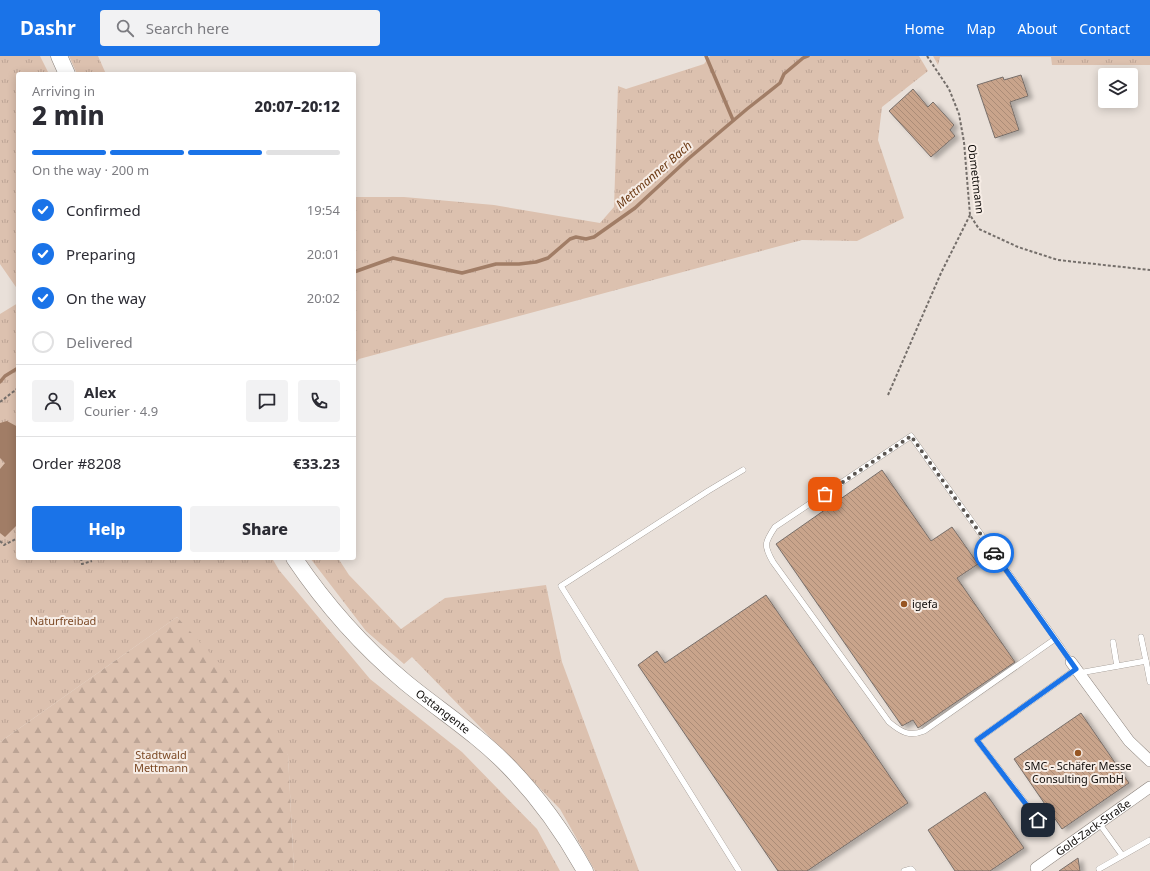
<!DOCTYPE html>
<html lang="en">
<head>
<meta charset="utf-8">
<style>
	body { margin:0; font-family:"Noto Sans",sans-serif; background:#f2f2f3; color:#2b2b33; height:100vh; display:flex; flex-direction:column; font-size:15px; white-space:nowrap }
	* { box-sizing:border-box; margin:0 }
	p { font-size:13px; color:#7c7c81 }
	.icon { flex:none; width:22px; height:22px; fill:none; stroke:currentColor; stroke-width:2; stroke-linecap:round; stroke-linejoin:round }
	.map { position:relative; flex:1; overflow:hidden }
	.details { position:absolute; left:16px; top:16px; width:340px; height:488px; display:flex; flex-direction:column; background:#fff; border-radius:4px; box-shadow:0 2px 10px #0003 }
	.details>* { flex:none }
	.buttons { position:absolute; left:1098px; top:12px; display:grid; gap:8px }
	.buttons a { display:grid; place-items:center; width:40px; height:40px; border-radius:4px; background:#fff; box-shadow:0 2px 10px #0003; font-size:20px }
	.pin { position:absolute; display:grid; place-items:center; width:34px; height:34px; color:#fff; margin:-17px; border-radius:8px; box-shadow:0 2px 6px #0006 }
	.courier { position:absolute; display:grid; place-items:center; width:40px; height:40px; margin:-20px; border:3px solid #1a73e8; border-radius:50%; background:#fff; color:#222; box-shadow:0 1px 5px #0007 }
	.head em { font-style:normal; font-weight:800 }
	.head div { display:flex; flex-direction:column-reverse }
	.head { display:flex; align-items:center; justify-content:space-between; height:68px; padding:0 16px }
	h1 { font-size:26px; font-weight:800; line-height:30px }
	.bar { display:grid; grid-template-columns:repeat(4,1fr); gap:6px 4px; align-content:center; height:48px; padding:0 16px }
	.bar i { height:5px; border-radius:3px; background:#e1e1e2 }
	.bar .current { background:#1a73e8 }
	.bar p { grid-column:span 4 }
	.line { display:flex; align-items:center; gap:10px; padding:0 16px; border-top:1px solid #e1e1e2 }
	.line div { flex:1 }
	.round { display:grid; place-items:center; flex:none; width:42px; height:42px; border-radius:4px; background:#f2f2f3 }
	ol { padding:0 16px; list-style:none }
	li { display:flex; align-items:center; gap:12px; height:44px }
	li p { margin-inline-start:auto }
	li .icon { padding:4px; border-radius:50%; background:#1a73e8; color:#fff; stroke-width:4 }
	li:last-child { color:#7c7c81 }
	li i { width:22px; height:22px; border:2px solid #e1e1e2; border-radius:50% }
	.action { display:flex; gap:8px; margin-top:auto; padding:8px 16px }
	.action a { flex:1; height:46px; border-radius:4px; background:#1a73e8; color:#fff; font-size:16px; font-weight:800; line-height:46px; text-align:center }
	.action a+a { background:#f2f2f3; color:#2b2b33 }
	header { display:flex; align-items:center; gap:24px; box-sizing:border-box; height:56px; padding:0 20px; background:#1a73e8; color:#fff }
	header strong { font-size:19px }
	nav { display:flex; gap:22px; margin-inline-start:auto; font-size:14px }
	.search { width:280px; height:36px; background:#f2f2f3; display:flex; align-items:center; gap:10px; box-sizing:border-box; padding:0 14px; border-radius:4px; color:#7c7c81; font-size:15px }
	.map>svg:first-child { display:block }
	.grass { fill:url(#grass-tufts) }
	.forest { fill:url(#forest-firs) }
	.water { fill:#a17d66 }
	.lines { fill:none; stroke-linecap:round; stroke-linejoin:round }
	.stream { stroke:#a17d66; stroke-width:3.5 }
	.building { fill:url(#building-back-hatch); stroke:#786f6a; filter:url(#shadow) }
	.lane-casing { stroke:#89807a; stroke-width:6 }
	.street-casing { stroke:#89807a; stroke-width:12 }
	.secondary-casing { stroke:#89807a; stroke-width:17 }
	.path { stroke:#746e6a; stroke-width:2; stroke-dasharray:3 2; stroke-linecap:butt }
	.lane { stroke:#fff; stroke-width:5.5 }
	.street { stroke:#fff; stroke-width:11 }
	.secondary { stroke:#fff; stroke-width:16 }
	.done { stroke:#5b5652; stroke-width:4; stroke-dasharray:0 7.2 }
	.route { stroke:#1a73e8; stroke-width:5 }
	.poi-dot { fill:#975623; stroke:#f7ede6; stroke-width:1.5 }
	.labels { text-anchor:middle; stroke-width:4; stroke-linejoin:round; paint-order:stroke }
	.street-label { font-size:11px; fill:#0e0b09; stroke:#f7ede6 }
	.poi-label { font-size:11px; fill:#0e0b09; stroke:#f7ede6; text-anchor:start }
	.park-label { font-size:11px; fill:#7c4925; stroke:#f7ede6 }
	.water-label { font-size:12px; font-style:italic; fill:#6d3b15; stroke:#f7ede6 }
</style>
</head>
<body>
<header>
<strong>Dashr</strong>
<div class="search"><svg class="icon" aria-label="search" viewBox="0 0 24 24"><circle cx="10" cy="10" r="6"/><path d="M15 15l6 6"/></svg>Search here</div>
<nav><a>Home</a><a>Map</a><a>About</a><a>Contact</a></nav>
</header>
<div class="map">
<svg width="1150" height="815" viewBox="0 0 1150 815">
	<defs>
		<pattern id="grass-tufts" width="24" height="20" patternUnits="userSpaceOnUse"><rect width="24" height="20" fill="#dcc1af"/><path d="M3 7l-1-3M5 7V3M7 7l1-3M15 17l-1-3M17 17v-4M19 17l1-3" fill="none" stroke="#bca495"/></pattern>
		<pattern id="forest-firs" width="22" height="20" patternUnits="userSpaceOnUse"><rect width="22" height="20" fill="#dcc1af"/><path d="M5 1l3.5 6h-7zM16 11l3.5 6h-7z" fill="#bca495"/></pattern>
		<pattern id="building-back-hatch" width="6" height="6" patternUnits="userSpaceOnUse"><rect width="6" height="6" fill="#c9a48b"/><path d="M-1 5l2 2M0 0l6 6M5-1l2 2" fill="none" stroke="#ab8c77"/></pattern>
		<filter id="shadow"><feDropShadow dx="4.5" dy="2.5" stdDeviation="2" flood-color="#0004"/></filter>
	</defs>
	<rect width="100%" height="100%" fill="#e9e0d9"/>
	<!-- grass -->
	<g class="grass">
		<polygon points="0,0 40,0 49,18 18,18 18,234 0,208"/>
		<polygon points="69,0 98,0 106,18 77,18"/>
		<polygon points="710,0 919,0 928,15 882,51 878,84 904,162 857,185 802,184 359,303 354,308 354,141 404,141 494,149 600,167 614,151 618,30 626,33 704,8"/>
		<polygon points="933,0 1150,0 1150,9 1052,9 1051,1 940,1 938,9"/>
		<polygon points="18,247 18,502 272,502 279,514 370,623 462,696 537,773 560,815 294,815 288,699 177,561 0,686 0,258"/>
		<polygon points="310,502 338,502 349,519 401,573 445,542 546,529 562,606 639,815 595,815 560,753 412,601 404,608 366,575"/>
	</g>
	<!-- forest -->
	<polygon class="forest" points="177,561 267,659 288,699 294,815 0,815 0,686"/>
	<!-- water -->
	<polygon class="water" points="7,365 18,371 18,468 5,481 0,477 0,413 5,407 0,402 0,367"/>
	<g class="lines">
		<!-- stream -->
		<g class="stream">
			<polyline points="706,0 733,64"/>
			<polyline points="354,216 393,202 462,217 496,208 519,208 536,206 548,202 570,183 576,181 586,183 594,181 635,152 688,103 747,53 780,27 784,18 803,2 808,0"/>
			<polyline points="0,326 5,320 18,312"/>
		</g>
	</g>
	<!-- building -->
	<g class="building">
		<polygon points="1021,19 1028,40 1010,46 1019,74 995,82 977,29 1003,21 1004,24"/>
		<polygon points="913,33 928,51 933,46 954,69 950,74 955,80 931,101 889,55"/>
		<polygon points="882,414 931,485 952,471 978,508 957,522 1015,606 918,672 913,664 902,670 776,488"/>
		<polygon points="766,539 908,747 807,815 778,815 638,609 657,595 665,607"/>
		<polygon points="1081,657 1129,727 1062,773 1014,703"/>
		<polygon points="985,736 1024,792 990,815 955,815 928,774"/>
		<polygon points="1078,802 1080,815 1059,815"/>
	</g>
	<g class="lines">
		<!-- lane casing -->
		<g class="lane-casing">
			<g id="lane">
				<path d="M1055,583L924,675C909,681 901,676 889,666L773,506C763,489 765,486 775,471L911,380L1062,592L1071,606"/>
				<polyline points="1113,586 1117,610"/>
				<polyline points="1146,605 1150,626"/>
				<polyline points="1079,617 1146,605 1141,581"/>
				<polyline points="1099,767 1122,799"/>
				<polyline points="1047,775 977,684 1076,613"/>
				<polyline points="1099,813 1150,784"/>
				<polyline points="739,815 561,530 708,435 743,414"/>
				<polyline points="904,815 911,813 913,815"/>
			</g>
		</g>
		<!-- street casing -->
		<g class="street-casing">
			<g id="street">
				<polyline points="1071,606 1129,685 1150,705"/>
				<path id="s1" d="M1036,812L1150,731"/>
			</g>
		</g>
		<!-- secondary casing -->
		<g class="secondary-casing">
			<g id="secondary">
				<polyline points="59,0 67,18"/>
				<path id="s2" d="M294,502C325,548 362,590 405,626C439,654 477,678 508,710C539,742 564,777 585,815"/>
			</g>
		</g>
		<!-- path -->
		<g class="path">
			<polyline points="927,0 949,33 959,58 964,86 970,159 979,173 1018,191 1058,204 1150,214"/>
			<polyline points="888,339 941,217 970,159"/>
			<polyline points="0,346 18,332"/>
			<polyline points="0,485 4,489 18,482"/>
			<polyline points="81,502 82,508 92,505"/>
		</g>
		<!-- lane -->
		<use href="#lane" class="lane"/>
		<!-- street -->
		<use href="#street" class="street"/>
		<!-- secondary -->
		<use href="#secondary" class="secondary"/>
	</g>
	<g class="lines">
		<!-- done -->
		<polyline class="done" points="825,438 911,380 994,497"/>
		<!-- route -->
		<polyline class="route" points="994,497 1076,613 977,684 1038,764"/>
	</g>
	<!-- markers -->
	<g class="poi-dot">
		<circle cx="904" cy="548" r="4"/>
		<circle cx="1078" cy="697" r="4"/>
	</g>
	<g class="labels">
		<!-- street labels -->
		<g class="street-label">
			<text transform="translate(976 123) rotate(83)" y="4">Obmettmann</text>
			<text dy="4" stroke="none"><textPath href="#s2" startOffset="215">Osttangente</textPath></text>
			<text dy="4" stroke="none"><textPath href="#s1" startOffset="70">Gold-Zack-Straße</textPath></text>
		</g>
		<!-- poi labels -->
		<g class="poi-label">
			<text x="912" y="552">igefa</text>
			<text x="1078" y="714" text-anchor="middle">SMC - Schäfer Messe<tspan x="1078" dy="13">Consulting GmbH</tspan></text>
		</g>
		<!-- park labels -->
		<g class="park-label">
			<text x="63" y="569">Naturfreibad</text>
			<text x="161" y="703">Stadtwald<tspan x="161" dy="13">Mettmann</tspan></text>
		</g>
		<!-- water labels -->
		<g class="water-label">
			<text transform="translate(654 119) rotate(-41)" y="4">Mettmanner Bach</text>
		</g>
	</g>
</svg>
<div class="buttons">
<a><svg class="icon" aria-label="layers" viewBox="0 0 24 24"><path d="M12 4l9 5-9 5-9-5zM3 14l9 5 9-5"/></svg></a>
</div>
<div class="pin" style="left:825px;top:438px;background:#ea580c"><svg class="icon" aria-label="bag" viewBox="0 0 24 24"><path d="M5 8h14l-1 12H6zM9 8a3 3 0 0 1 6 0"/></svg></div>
<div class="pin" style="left:1038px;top:764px;background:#1f2937"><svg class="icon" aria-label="home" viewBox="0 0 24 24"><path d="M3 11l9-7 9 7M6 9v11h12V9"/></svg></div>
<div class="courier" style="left:994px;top:497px"><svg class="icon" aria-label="car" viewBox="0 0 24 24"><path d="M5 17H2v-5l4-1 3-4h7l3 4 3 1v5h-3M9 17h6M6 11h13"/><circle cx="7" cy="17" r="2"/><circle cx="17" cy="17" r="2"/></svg></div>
<section class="details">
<div class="head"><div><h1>2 min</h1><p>Arriving in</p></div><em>20:07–20:12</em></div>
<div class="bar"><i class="current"></i><i class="current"></i><i class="current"></i><i></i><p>On the way · 200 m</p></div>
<ol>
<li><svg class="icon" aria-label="check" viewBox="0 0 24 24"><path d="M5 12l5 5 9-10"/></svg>Confirmed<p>19:54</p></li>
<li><svg class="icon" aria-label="check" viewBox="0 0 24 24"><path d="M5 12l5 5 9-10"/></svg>Preparing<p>20:01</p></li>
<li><svg class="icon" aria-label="check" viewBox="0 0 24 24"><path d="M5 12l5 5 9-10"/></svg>On the way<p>20:02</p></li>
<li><i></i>Delivered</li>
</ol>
<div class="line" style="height:72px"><a class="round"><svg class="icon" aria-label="person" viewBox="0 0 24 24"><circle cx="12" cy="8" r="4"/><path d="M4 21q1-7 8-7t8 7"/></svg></a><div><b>Alex</b><p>Courier · 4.9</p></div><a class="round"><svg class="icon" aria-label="chat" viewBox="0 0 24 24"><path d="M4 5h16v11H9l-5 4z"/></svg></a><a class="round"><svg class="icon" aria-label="phone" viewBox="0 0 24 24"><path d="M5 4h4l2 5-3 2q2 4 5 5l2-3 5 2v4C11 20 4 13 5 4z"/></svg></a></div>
<div class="line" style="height:52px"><div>Order #8208</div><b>€33.23</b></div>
<div class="action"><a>Help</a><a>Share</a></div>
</section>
</div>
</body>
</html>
